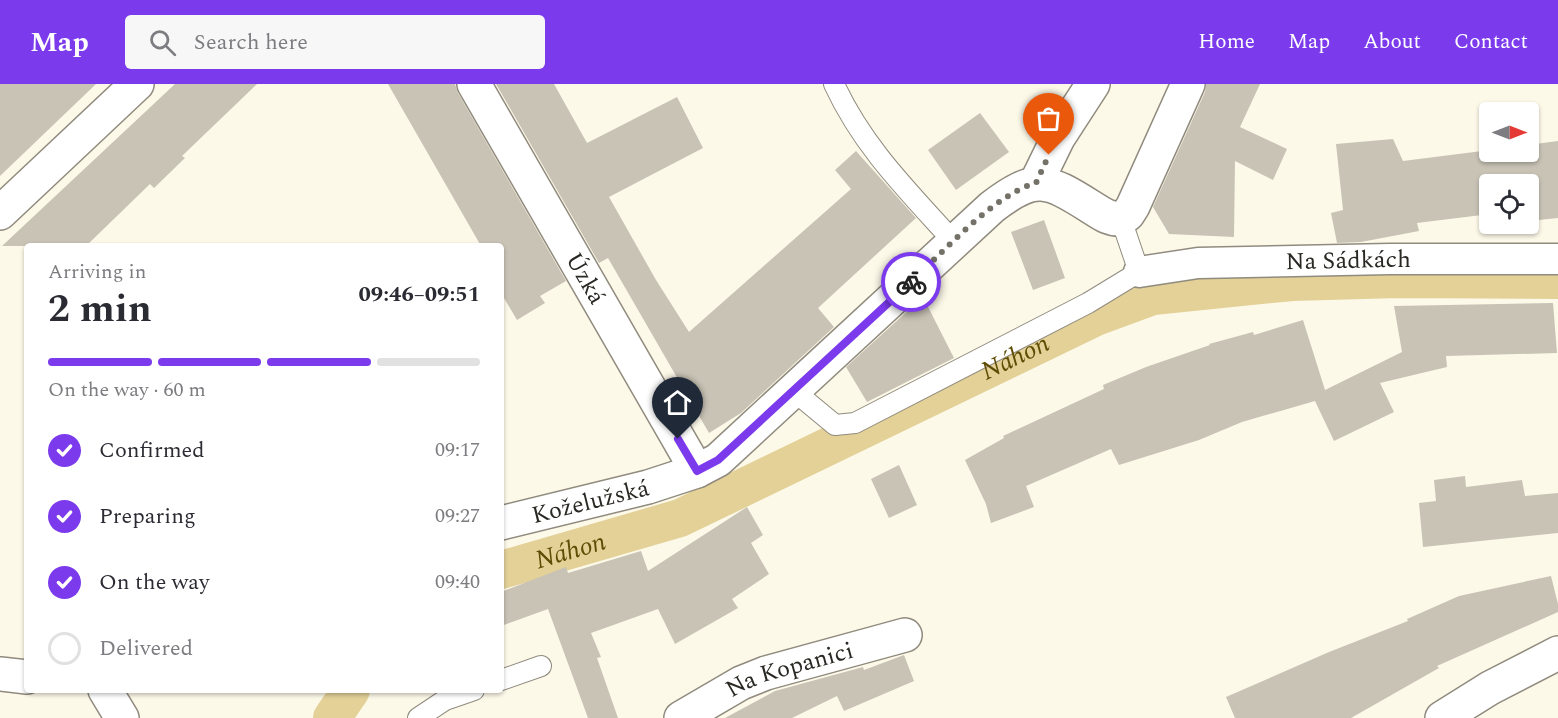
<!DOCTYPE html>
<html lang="en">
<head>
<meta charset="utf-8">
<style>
	body { margin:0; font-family:Spectral,serif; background:#f7f7f7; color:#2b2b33; height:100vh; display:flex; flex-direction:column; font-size:22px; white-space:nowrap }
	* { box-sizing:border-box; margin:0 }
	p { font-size:20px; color:#7c7c81 }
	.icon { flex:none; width:33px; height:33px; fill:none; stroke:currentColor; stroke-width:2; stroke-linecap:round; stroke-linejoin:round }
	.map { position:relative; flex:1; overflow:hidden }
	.drawer { position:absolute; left:24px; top:159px; width:480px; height:450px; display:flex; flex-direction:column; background:#fff; border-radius:6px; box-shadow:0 2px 4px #0004 }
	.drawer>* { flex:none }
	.needle { width:39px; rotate:90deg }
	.tools { position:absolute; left:1479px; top:18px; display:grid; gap:12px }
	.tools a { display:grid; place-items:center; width:60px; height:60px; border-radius:6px; background:#fff; box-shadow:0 2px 4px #0004; font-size:30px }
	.pin { position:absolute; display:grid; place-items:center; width:51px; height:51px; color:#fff; margin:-62px -26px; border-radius:50% 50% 50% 0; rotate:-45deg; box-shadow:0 0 6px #0007 }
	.pin .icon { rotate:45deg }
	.courier { position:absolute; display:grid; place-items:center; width:60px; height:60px; margin:-30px; border:4px solid #7c3aed; border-radius:50%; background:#fff; color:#222; box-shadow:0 2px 8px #0007 }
	.overview em { font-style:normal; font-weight:700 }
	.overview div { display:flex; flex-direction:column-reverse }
	.overview { display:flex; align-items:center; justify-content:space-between; height:102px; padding:0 24px }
	h1 { font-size:39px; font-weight:700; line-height:45px }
	.bar { display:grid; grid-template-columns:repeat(4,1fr); gap:9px 6px; align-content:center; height:72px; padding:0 24px }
	.bar i { height:8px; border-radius:4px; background:#e1e1e2 }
	.bar .selected { background:#7c3aed }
	.bar p { grid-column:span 4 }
	ol { padding:0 24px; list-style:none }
	li { display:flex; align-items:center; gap:18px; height:66px }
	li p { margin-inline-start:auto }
	li .icon { padding:6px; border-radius:50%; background:#7c3aed; color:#fff; stroke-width:4 }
	li:last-child { color:#7c7c81 }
	li i { width:33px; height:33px; border:3px solid #e1e1e2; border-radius:50% }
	header { display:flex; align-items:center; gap:36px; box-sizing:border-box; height:84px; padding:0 30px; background:#7c3aed; color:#fff }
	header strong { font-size:28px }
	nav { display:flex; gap:33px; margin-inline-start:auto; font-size:21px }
	.search { width:420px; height:54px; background:#f7f7f7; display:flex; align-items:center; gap:15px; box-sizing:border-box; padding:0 21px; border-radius:6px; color:#7c7c81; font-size:22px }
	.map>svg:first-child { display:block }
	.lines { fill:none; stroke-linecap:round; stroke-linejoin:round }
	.canal { stroke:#e3d198; stroke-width:38 }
	.building { fill:#c8c3b5 }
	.service-casing { stroke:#908b7e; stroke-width:22 }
	.pedestrian-casing { stroke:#908b7e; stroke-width:33 }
	.minor-casing { stroke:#908b7e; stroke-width:36 }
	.service { stroke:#fff; stroke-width:20 }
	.pedestrian { stroke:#fff; stroke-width:30 }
	.minor { stroke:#fff; stroke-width:33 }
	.done { stroke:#747168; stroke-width:6; stroke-dasharray:0 10.8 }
	.route { stroke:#7c3aed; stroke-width:8 }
	.labels { text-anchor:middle; stroke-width:4.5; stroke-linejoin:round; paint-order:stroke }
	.street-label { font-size:24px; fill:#2a2823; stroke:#fff }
	.water-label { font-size:26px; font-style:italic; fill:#604d05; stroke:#fff }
</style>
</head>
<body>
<header>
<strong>Map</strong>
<div class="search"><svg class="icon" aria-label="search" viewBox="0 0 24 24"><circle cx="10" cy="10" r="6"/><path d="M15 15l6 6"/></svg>Search here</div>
<nav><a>Home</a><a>Map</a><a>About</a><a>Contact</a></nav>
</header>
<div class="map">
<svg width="1558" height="634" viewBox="0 0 1558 634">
	<rect width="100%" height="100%" fill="#fdf9e9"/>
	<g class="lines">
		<!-- canal -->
		<g class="canal">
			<path id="s1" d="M501,486L680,434L1096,233L1153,212L1292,198L1399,195L1558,196"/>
			<polyline points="332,634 351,606"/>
		</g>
	</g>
	<!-- building -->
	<g class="building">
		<polygon points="0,0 96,0 0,92"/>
		<polygon points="175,0 257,0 182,72 185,74 154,104 150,100 86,162 2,162"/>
		<polygon points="388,0 455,0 458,9 566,197 540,212 545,219 517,236 501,209 501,162 481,162"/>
		<polygon points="496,0 554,0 587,59 677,13 703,64 609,113 656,196 689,248 851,105 835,86 856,67 916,134 818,224 834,243 741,329 709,349 608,174 599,179"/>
		<polygon points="1206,0 1260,0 1240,43 1287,65 1273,96 1235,77 1234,153 1169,150 1153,123 1205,8"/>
		<polygon points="980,29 1009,68 956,106 928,66"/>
		<polygon points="1393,55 1403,77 1490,66 1528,68 1528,61 1558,57 1558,134 1529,137 1528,100 1490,100 1490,130 1417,139 1419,147 1361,158 1337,159 1331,129 1343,126 1336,60"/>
		<polygon points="1044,136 1065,194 1033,206 1011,148"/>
		<polygon points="923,213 954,274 867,318 846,283"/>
		<polygon points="1553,219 1557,269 1446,272 1447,283 1380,299 1394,328 1334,357 1315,317 1242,338 1199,356 1119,381 1111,365 1026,402 1034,423 991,439 986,420 965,376 1004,354 1003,352 1104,305 1103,301 1146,283 1210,261 1209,260 1253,248 1254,251 1303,236 1325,306 1402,268 1394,222"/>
		<polygon points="899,381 917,421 889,434 871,395"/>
		<polygon points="1465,392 1466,403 1522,396 1525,412 1558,409 1558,449 1423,463 1419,419 1436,417 1434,396"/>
		<polygon points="747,423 763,451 751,459 769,490 732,515 738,524 675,560 658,525 591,549 601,573 597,574 618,634 588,634 548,525 501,542 501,508 566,483 568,489 641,467 648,487"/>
		<polygon points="1551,492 1558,520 1558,528 1437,582 1439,584 1351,634 1235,634 1226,613 1329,568 1408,537 1407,535 1459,512"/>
		<polygon points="904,571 914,597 844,627 837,612 792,634 725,634 775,607 863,583 864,586"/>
	</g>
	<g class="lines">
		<!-- service casing -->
		<g class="service-casing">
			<g id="service">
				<path d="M834,0C863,63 908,107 954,158"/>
				<polyline points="794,307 835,341 855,339 1088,219 1139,188 1121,135"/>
				<polyline points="501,596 541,582"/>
				<polyline points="418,634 445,616 474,606"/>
			</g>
		</g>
		<!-- pedestrian casing -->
		<g class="pedestrian-casing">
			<g id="pedestrian">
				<path id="s2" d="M1139,188L1198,179L1390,175H1558"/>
			</g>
		</g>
		<!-- minor casing -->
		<g class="minor-casing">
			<g id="minor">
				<path id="s3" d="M474,0L697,387"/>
				<polyline points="1036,99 1058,54 1093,0"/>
				<polyline points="0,129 137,0"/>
				<path id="s4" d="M501,439L648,403L697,387L718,376L992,123C1035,90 1047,95 1091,123C1101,129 1109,136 1121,135L1128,130L1133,122L1188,0"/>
				<polyline points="0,590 27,593"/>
				<polyline points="105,606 122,634"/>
				<path id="s5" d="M681,634L741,599L766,589L905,551"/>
				<polyline points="1442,634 1490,604 1558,569"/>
			</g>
		</g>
		<!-- service -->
		<use href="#service" class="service"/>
		<!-- pedestrian -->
		<use href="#pedestrian" class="pedestrian"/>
		<!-- minor -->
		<use href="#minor" class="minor"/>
	</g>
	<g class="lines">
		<!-- done -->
		<path class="done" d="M911,198C943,168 995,110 1036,99L1049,71"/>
		<!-- route -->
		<polyline class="route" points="678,355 697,387 718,376 911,198"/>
	</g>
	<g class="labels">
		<!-- street labels -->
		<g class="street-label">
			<text dy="8" stroke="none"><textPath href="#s2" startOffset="210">Na Sádkách</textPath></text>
			<text dy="8" stroke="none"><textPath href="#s3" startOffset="224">Úzká</textPath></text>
			<text dy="8" stroke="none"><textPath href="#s4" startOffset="92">Koželužská</textPath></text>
			<text dy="8" stroke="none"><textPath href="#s5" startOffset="120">Na Kopanici</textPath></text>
		</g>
		<!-- water labels -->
		<g class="water-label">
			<text dy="9" stroke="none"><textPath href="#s1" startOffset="558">Náhon</textPath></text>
			<text dy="9" stroke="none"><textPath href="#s1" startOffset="72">Náhon</textPath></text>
		</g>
	</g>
</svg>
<div class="tools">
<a><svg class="needle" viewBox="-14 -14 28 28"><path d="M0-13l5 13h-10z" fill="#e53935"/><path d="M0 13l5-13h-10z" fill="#7c7c81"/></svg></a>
<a><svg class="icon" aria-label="locate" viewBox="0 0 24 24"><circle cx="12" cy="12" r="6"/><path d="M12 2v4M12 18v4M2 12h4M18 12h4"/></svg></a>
</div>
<div class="pin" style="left:1049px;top:71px;background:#ea580c"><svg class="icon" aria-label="bag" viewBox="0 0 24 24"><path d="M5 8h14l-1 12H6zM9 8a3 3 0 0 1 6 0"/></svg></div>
<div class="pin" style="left:678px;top:355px;background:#1f2937"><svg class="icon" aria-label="home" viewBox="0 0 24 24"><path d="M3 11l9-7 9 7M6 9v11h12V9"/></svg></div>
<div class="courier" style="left:911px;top:198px"><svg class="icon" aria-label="bike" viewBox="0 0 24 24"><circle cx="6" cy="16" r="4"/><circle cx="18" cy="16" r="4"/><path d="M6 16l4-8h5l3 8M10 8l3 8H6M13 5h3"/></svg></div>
<section class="drawer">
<div class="overview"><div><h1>2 min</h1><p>Arriving in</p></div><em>09:46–09:51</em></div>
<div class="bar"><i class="selected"></i><i class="selected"></i><i class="selected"></i><i></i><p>On the way · 60 m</p></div>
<ol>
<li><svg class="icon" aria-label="check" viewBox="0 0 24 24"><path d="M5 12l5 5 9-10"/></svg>Confirmed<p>09:17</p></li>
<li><svg class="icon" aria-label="check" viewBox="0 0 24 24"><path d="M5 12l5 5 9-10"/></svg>Preparing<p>09:27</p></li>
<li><svg class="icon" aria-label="check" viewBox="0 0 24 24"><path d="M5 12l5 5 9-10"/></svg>On the way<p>09:40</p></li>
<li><i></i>Delivered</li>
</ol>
</section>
</div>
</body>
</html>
